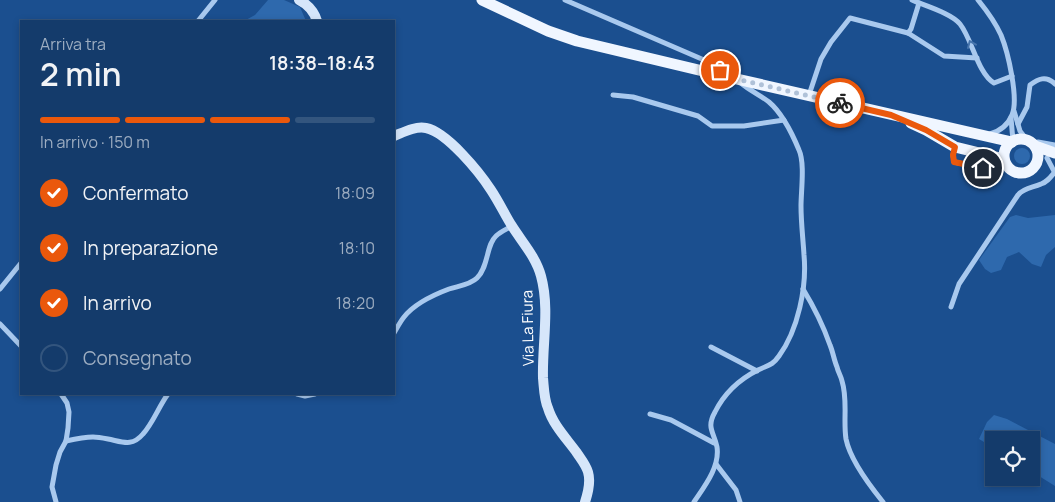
<!DOCTYPE html>
<html lang="it">
<head>
<meta charset="utf-8">
<style>
	body { margin:0; font-family:Manrope,sans-serif; background:#1d4271; color:#f1f3f6; height:100vh; display:flex; flex-direction:column; font-size:19px; white-space:nowrap }
	* { box-sizing:border-box; margin:0 }
	p { font-size:16px; color:#9dadc1 }
	.icon { flex:none; width:28px; height:28px; fill:none; stroke:currentColor; stroke-width:2; stroke-linecap:round; stroke-linejoin:round }
	.map { position:relative; flex:1; overflow:hidden }
	.drawer { position:absolute; left:20px; top:20px; width:375px; height:375px; display:flex; flex-direction:column; background:#143b6b; border-radius:0px; box-shadow:0 2px 8px #0003,0 0 0 1px #33557e }
	.drawer>* { flex:none }
	.fabs { position:absolute; left:985px; top:431px; display:grid; gap:10px }
	.fabs a { display:grid; place-items:center; width:55px; height:55px; border-radius:0px; background:#143b6b; box-shadow:0 2px 8px #0003,0 0 0 1px #33557e; font-size:25px }
	.pin { position:absolute; display:grid; place-items:center; width:42px; height:42px; color:#fff; margin:-21px; border:2px solid #fff; border-radius:50%; box-shadow:0 1px 5px #0007 }
	.courier { position:absolute; display:grid; place-items:center; width:50px; height:50px; margin:-25px; border:4px solid #ea580c; border-radius:50%; background:#fff; color:#222; box-shadow:0 1px 6px #0007 }
	.summary em { font-style:normal; font-weight:600 }
	.summary div { display:flex; flex-direction:column-reverse }
	.summary { display:flex; align-items:center; justify-content:space-between; height:85px; padding:0 20px }
	h1 { font-size:32px; font-weight:600; line-height:38px }
	.bar { display:grid; grid-template-columns:repeat(4,1fr); gap:8px 5px; align-content:center; height:60px; padding:0 20px }
	.bar i { height:6px; border-radius:4px; background:#33557e }
	.bar .on { background:#ea580c }
	.bar p { grid-column:span 4 }
	ol { padding:0 20px; list-style:none }
	li { display:flex; align-items:center; gap:15px; height:55px }
	li p { margin-inline-start:auto }
	li .icon { padding:5px; border-radius:50%; background:#ea580c; color:#fff; stroke-width:4 }
	li:last-child { color:#9dadc1 }
	li i { width:28px; height:28px; border:2px solid #33557e; border-radius:50% }
	.map>svg:first-child { display:block }
	.green { fill:#2e69ad }
	.lines { fill:none; stroke-linecap:round; stroke-linejoin:round }
	.minor { stroke:#a9c9ee; stroke-width:5 }
	.secondary { stroke:#d6e6fa; stroke-width:10 }
	.primary { stroke:#f0f6ff; stroke-width:11 }
	.oneway { stroke:#4674ac }
	.done { stroke:#afc1d8; stroke-width:5; stroke-dasharray:0 9 }
	.route { stroke:#ea580c; stroke-width:6 }
	.labels { text-anchor:middle; stroke-width:4; stroke-linejoin:round; paint-order:stroke }
	.street-label { font-size:15px; fill:#fff; stroke:#1b4f8f }
</style>
</head>
<body>
<div class="map">
<svg width="1055" height="502" viewBox="0 0 1055 502">
	<rect width="100%" height="100%" fill="#1b4f8f"/>
	<!-- green -->
	<g class="green">
		<polygon points="268,0 284,0 300,7 306,21 244,21 255,15"/>
		<circle cx="1022" cy="156" r="8"/>
		<polygon points="1016,215 1028,218 1055,215 1055,247 1046,255 1041,267 1032,264 1019,252 1007,257 1001,270 991,273 985,269 979,260 1010,217"/>
		<polygon points="994,415 1007,419 1055,444 1055,486 1031,471 1031,440 994,440 994,448 979,439 987,422"/>
	</g>
	<g class="lines">
		<!-- minor -->
		<g class="minor">
			<polyline points="565,0 711,63 722,72"/>
			<path d="M912,0C925,6 951,13 960,24C972,39 978,74 994,83L1012,76"/>
			<path d="M978,0C987,11 995,22 1001,35C1008,52 1019,99 1012,115C1008,125 1000,131 990,134"/>
			<polyline points="198,21 215,0"/>
			<polyline points="908,33 911,29 919,3"/>
			<polyline points="613,95 633,97 698,116 712,126 744,126 784,120"/>
			<polyline points="809,95 821,59 831,42 850,18 908,33 944,56 977,58"/>
			<polyline points="1014,111 1020,131 1027,140"/>
			<polyline points="1011,118 1013,141"/>
			<path d="M1018,124L1027,107L1030,85C1038,79 1046,75 1055,84"/>
			<polyline points="1038,142 1055,145"/>
			<polyline points="955,147 953,155 954,162 998,171 1000,170"/>
			<polyline points="1047,158 1055,173"/>
			<polyline points="0,289 21,263"/>
			<path d="M803,289C814,307 823,325 830,345C833,352 834,360 837,367C838,372 841,376 842,381C848,400 843,420 846,439C850,459 870,486 883,502"/>
			<path d="M951,307L959,284L1018,195C1025,187 1033,188 1041,184C1047,182 1050,178 1054,173"/>
			<polyline points="0,324 21,346"/>
			<path d="M394,333C397,328 400,322 404,317C415,303 433,295 449,289C458,286 470,285 477,278C489,266 486,245 496,236C500,232 507,229 512,226"/>
			<polyline points="711,347 757,371"/>
			<polyline points="297,394 305,396 315,394"/>
			<polyline points="650,414 671,420 714,443"/>
			<path d="M66,441C75,439 84,437 93,437C98,437 103,438 108,439C123,442 132,447 143,434C153,423 159,406 168,394"/>
			<polyline points="716,464 736,490 740,502"/>
			<polyline points="56,502 52,487 56,465 60,452 66,441 68,428 69,412 67,403 61,394"/>
			<path d="M694,502C704,487 720,467 717,447C714,432 706,428 715,412C724,394 740,379 758,370C768,365 772,366 779,356C798,330 807,287 804,255C803,238 801,223 801,206C801,191 805,163 799,150C792,133 783,114 769,102C760,95 749,90 741,83"/>
		</g>
		<!-- secondary -->
		<g class="secondary">
			<path d="M299,0C309,5 314,11 317,21"/>
			<path d="M394,136C404,132 415,126 426,128C447,132 480,173 491,190C499,202 505,215 512,226C522,242 536,257 541,276C550,309 542,344 543,378C544,388 544,399 548,408C553,425 567,439 577,453C581,459 586,465 588,472C591,482 588,493 585,502"/>
		</g>
		<!-- primary -->
		<g class="primary">
			<polyline points="482,0 548,31 577,41 728,77 1012,142"/>
			<polyline points="911,123 926,130 955,147 1004,159"/>
			<circle cx="1021" cy="156" r="17"/>
			<polyline points="1035,146 1055,153"/>
		</g>
	</g>
	<!-- one-way arrows -->
	<defs><path id="oneway-chevron" d="M-2-3.5L2.5 0L-2 3.5" fill="none" stroke-width="1.6" stroke-linecap="round" stroke-linejoin="round" transform="scale(1.25)"/></defs>
	<use class="oneway" href="#oneway-chevron" transform="translate(971 44) rotate(-113)"/>
	<g class="lines">
		<!-- done -->
		<polyline class="done" points="720,70 728,77 840,103"/>
		<!-- route -->
		<polyline class="route" points="840,103 891,115 926,130 955,147 953,155 954,162 983,168"/>
	</g>
	<g class="labels">
		<!-- street labels -->
		<g class="street-label">
			<text transform="translate(528 328) rotate(-91)" y="5">Via La Fiura</text>
		</g>
	</g>
</svg>
<div class="fabs">
<a><svg class="icon" aria-label="locate" viewBox="0 0 24 24"><circle cx="12" cy="12" r="6"/><path d="M12 2v4M12 18v4M2 12h4M18 12h4"/></svg></a>
</div>
<div class="pin" style="left:720px;top:70px;background:#ea580c"><svg class="icon" aria-label="bag" viewBox="0 0 24 24"><path d="M5 8h14l-1 12H6zM9 8a3 3 0 0 1 6 0"/></svg></div>
<div class="pin" style="left:983px;top:168px;background:#1f2937"><svg class="icon" aria-label="home" viewBox="0 0 24 24"><path d="M3 11l9-7 9 7M6 9v11h12V9"/></svg></div>
<div class="courier" style="left:840px;top:103px"><svg class="icon" aria-label="bike" viewBox="0 0 24 24"><circle cx="6" cy="16" r="4"/><circle cx="18" cy="16" r="4"/><path d="M6 16l4-8h5l3 8M10 8l3 8H6M13 5h3"/></svg></div>
<section class="drawer">
<div class="summary"><div><h1>2 min</h1><p>Arriva tra</p></div><em>18:38–18:43</em></div>
<div class="bar"><i class="on"></i><i class="on"></i><i class="on"></i><i></i><p>In arrivo · 150 m</p></div>
<ol>
<li><svg class="icon" aria-label="check" viewBox="0 0 24 24"><path d="M5 12l5 5 9-10"/></svg>Confermato<p>18:09</p></li>
<li><svg class="icon" aria-label="check" viewBox="0 0 24 24"><path d="M5 12l5 5 9-10"/></svg>In preparazione<p>18:10</p></li>
<li><svg class="icon" aria-label="check" viewBox="0 0 24 24"><path d="M5 12l5 5 9-10"/></svg>In arrivo<p>18:20</p></li>
<li><i></i>Consegnato</li>
</ol>
</section>
</div>
</body>
</html>
